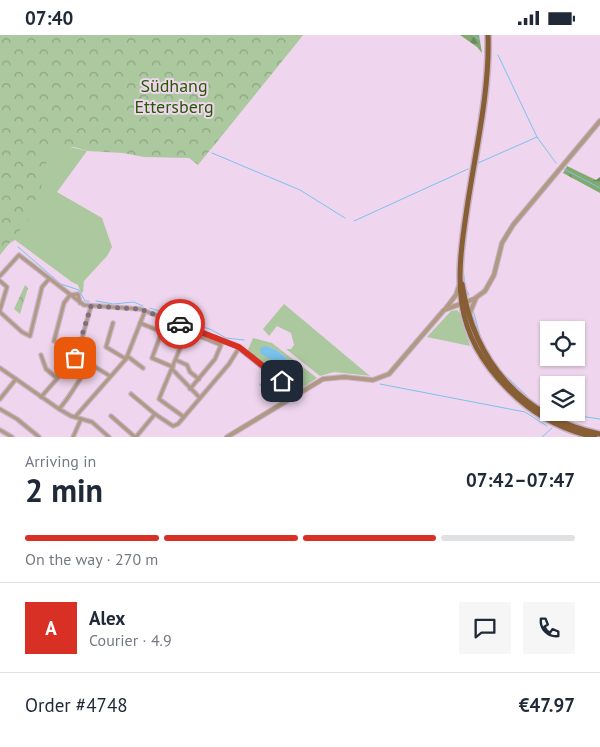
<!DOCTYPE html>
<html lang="en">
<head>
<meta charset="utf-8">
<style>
	body { margin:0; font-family:"PT Sans",sans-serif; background:#f6f6f7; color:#1f2937; height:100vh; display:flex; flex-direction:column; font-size:19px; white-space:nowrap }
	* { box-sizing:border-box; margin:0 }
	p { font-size:16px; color:#747a83 }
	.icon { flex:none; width:28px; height:28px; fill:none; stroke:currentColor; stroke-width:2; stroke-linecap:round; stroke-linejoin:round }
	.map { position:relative; height:402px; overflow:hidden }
	.panel { display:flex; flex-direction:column; background:#fff; flex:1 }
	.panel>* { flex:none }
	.fabs { position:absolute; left:540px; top:286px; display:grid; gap:10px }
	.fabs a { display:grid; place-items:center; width:45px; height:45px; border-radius:0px; background:#fff; box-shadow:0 1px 4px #0004; font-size:25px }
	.pin { position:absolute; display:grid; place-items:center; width:42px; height:42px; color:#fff; margin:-21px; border-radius:10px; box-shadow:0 2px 8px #0006 }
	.courier { position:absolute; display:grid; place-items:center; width:50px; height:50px; margin:-25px; border:4px solid #d93025; border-radius:50%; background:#fff; color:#222; box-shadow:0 1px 6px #0007 }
	.overview em { font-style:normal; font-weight:700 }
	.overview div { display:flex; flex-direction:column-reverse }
	.overview { display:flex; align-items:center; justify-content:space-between; height:85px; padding:0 25px }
	h1 { font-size:32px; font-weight:700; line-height:38px }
	.bar { display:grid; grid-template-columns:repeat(4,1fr); gap:8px 5px; align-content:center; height:60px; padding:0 25px }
	.bar i { height:6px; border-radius:4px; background:#e0e1e3 }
	.bar .current { background:#d93025 }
	.bar p { grid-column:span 4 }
	.line { display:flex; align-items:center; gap:12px; padding:0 25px; border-top:1px solid #e0e1e3 }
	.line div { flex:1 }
	.round { display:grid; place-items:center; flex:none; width:52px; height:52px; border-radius:0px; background:#f6f6f7 }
	.status { display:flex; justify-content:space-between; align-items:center; height:35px; padding:0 25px; background:#fff; direction:ltr }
	.status svg { height:14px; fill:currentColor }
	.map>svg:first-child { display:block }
	.grass { fill:#acc89f; fill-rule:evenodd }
	.forest { fill:url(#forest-firs) }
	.park { fill:url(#park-crowns) }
	.water { fill:#7bc2ed }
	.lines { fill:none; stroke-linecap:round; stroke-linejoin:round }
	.stream { stroke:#7bc2ed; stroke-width:1 }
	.minor-casing { stroke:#c9b3c8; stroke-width:5.5 }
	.tertiary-casing { stroke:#c9b3c8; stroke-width:6 }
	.primary-casing { stroke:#c9b3c8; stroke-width:8 }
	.minor { stroke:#b29983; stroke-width:3 }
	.tertiary { stroke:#b29983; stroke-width:4 }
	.primary { stroke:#885e34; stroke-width:5 }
	.done { stroke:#7f6f7e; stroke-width:5; stroke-dasharray:0 9 }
	.route { stroke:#d93025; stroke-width:6 }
	.labels { text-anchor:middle; stroke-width:4; stroke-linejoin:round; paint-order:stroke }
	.park-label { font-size:18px; fill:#275900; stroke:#efd6ee }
</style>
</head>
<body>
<div class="status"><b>07:40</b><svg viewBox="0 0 49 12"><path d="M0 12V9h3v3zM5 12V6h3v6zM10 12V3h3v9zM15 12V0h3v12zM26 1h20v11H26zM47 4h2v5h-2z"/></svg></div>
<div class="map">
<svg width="600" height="402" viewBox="0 0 600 402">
	<defs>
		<pattern id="forest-firs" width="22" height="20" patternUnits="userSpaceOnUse" patternTransform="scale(1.25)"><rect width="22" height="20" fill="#82aa6f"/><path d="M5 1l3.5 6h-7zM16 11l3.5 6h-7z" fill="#6c8b5d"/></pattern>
		<pattern id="park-crowns" width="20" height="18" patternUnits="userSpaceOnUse" patternTransform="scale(1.25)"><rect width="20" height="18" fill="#acc89f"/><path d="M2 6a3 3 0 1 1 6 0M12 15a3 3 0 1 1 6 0" fill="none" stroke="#8ea383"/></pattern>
	</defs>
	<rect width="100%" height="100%" fill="#efd6ee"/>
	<!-- grass -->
	<g class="grass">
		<polygon points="0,0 303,0 211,114 70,112 87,116 57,157 102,183 112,212 107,221 84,246 83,257 81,258 78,250 72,247 15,205 5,211"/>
		<polygon points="284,269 370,341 371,341 334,337 320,341 286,314 291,314 294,310 291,298 277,291 269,301 263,294"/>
		<polygon points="457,275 460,279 470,311 427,302 451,276"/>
		<path d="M253,303L272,308L317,343L300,355L291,353L247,317ZM267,311L278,316L294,330L282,338L277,328L267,320Z"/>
		<polygon points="268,340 289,357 279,367 259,350"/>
	</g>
	<!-- forest -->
	<g class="forest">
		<polygon points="460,0 479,0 482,18 477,12"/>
		<polygon points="567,131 596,145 600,142 600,158 563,138"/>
	</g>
	<!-- park -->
	<g class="park">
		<polygon points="0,0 303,0 198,130 189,123 144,122 123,118 87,116 51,105 37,174 0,220"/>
		<polygon points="25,250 28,253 20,279 14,274"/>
	</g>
	<!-- water -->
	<polygon class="water" points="267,311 278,316 294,330 293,338 285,340 277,328 261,319 260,313"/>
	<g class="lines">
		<!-- stream -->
		<g class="stream">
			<polyline points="473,0 480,5"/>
			<polyline points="498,20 537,102"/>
			<polyline points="212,118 300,155 345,183"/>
			<polyline points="478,128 537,102 556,128"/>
			<polyline points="564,134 600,153"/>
			<polyline points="468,183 471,165"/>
			<polyline points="354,186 468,134"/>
			<polyline points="18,212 61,249 79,255 85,266 89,266"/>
			<polyline points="463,232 465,252 469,260"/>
			<polyline points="96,266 113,269 134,267 143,271"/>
			<polyline points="150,273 212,295 226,303 244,305"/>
			<polyline points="473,275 481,304"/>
			<polyline points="460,278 463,286"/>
			<polyline points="467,297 470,305"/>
			<polyline points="478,320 482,327"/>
			<polyline points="490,321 498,332"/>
			<polyline points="489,336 521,371"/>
			<polyline points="504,339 533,367"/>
			<polyline points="380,349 525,377 547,391"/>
			<polyline points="550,378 562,383"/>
			<polyline points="565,379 600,384"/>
			<polyline points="542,402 552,393"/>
		</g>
		<!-- minor casing -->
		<g class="minor-casing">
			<g id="minor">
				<polyline points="0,241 19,220 84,270 140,274 236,311 296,359"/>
				<polyline points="0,246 7,252 0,275"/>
				<polyline points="70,260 78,259 80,268"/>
				<polyline points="0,277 22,297 30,301 42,252 49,244"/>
				<polyline points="167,283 152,323 173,332"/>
				<polyline points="113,288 106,312 126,324"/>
				<polyline points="140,288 162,297"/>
				<polyline points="187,296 221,310 215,324 190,354"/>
				<polyline points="54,306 64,268 70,260"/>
				<polyline points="41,320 46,334 57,343"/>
				<polyline points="77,321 110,341"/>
				<polyline points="127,321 143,333"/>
				<polyline points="176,325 187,330 190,337 199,344"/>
				<polyline points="0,333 59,374 71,381 92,387 109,402"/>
				<polyline points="172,334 200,363"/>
				<polyline points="131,359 155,379"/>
				<polyline points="41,362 77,321 91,271"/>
				<polyline points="0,364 16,344"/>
				<polyline points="0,374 17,384 39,402"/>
				<path d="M59,374C72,360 78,344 91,330"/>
				<polyline points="111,381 135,402"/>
				<polyline points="75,382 126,324 145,276"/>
				<polyline points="184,382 159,364 189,292"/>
				<polyline points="0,395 12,402"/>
				<polyline points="73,402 81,384"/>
				<polyline points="136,402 155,379 173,391 178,389 229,329 239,313"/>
			</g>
		</g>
		<!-- tertiary casing -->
		<g class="tertiary-casing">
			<g id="tertiary">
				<polyline points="446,273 456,260 459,251"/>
				<polyline points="469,280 476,263"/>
				<polyline points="227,402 323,344 344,342 373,345 389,339 444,275 474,264 485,256 494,240 502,208 513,190 600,86"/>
			</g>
		</g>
		<!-- primary casing -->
		<g class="primary-casing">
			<g id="primary">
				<path d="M488,0C490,56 475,118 467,173C456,245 451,297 507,353C531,378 561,395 595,402"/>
				<path d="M462,249C474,327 522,382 600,399"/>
			</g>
		</g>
		<!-- minor -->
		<use href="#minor" class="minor"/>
		<!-- tertiary -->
		<use href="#tertiary" class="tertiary"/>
		<!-- primary -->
		<use href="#primary" class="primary"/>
	</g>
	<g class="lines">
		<!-- done -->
		<polyline class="done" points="75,323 91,271 140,274 180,289"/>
		<!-- route -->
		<polyline class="route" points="180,289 239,312 282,346"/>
	</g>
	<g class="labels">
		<!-- park labels -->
		<g class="park-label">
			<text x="174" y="57">Südhang<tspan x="174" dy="21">Ettersberg</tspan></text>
		</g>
	</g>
</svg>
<div class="fabs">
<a><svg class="icon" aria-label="locate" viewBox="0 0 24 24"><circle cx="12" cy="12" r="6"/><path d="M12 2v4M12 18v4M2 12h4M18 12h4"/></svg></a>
<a><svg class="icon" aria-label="layers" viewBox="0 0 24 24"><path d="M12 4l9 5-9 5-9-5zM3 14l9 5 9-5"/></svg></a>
</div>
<div class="pin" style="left:75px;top:323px;background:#ea580c"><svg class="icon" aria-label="bag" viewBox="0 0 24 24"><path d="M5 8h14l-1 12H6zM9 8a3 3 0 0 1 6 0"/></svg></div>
<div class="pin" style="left:282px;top:346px;background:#1f2937"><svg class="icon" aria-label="home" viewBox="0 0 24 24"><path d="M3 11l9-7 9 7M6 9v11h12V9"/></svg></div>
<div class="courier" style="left:180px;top:289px"><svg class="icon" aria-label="car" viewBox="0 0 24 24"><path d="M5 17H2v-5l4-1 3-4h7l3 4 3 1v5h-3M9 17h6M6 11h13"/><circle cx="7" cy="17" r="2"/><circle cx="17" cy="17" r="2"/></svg></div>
</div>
<section class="panel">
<div class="overview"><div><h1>2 min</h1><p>Arriving in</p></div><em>07:42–07:47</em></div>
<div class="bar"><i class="current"></i><i class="current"></i><i class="current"></i><i></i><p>On the way · 270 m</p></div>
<div class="line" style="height:90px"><b class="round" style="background:#d93025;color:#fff">A</b><div><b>Alex</b><p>Courier · 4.9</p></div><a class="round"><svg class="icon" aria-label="chat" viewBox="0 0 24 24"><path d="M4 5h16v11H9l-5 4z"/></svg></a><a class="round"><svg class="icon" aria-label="phone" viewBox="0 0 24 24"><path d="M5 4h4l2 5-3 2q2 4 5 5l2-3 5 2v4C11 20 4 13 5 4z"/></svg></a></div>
<div class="line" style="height:65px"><div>Order #4748</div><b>€47.97</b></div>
</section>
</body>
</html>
